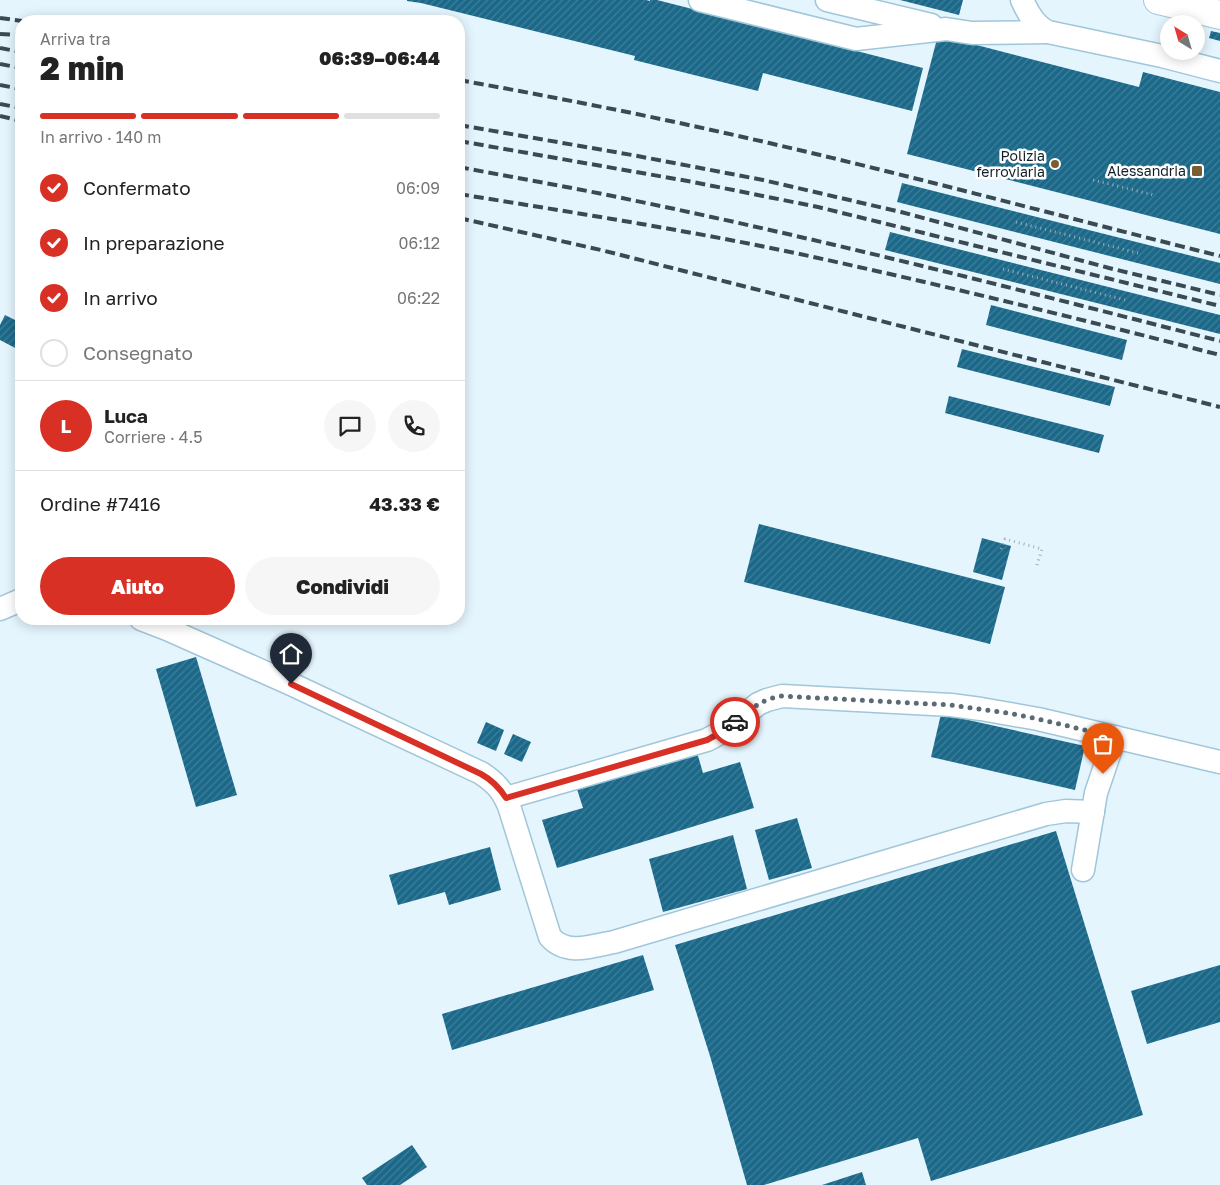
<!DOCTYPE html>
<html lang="it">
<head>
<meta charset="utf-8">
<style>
	body { margin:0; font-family:"Golos Text",sans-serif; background:#f6f6f6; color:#222; height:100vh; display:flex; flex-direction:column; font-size:19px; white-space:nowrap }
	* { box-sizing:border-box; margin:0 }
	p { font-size:16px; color:#767676 }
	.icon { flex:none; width:28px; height:28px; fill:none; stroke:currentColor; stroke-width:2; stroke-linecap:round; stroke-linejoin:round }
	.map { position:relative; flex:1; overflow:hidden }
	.panel { position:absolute; left:15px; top:15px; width:450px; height:610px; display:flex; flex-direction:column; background:#fff; border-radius:20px; box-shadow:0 2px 12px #0003 }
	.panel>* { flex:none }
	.needle { width:32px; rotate:323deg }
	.fabs { position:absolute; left:1160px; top:15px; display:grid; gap:10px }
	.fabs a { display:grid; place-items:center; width:45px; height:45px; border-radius:50%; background:#fff; box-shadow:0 2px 12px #0003; font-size:25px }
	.pin { position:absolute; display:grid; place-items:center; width:42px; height:42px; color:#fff; margin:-51px -21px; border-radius:50% 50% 50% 0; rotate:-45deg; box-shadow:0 0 5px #0007 }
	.pin .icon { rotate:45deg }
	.courier { position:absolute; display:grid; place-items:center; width:50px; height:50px; margin:-25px; border:4px solid #d93025; border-radius:50%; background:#fff; color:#222; box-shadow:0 1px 6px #0007 }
	.overview em { font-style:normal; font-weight:800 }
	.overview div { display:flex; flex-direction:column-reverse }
	.overview { display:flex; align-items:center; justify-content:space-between; height:85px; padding:0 25px }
	h1 { font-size:32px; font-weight:800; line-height:38px }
	.bar { display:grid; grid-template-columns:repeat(4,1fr); gap:8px 5px; align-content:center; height:60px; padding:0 25px }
	.bar i { height:6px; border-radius:4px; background:#e0e0e0 }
	.bar .on { background:#d93025 }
	.bar p { grid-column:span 4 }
	.line { display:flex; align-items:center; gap:12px; padding:0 25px; border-top:1px solid #e0e0e0 }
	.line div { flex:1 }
	.round { display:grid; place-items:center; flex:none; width:52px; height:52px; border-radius:26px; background:#f6f6f6 }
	ol { padding:0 25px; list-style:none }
	li { display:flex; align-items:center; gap:15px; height:55px }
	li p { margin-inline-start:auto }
	li .icon { padding:5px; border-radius:50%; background:#d93025; color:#fff; stroke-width:4 }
	li:last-child { color:#767676 }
	li i { width:28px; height:28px; border:2px solid #e0e0e0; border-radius:50% }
	.action { display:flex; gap:10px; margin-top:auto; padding:10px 25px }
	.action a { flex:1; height:58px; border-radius:30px; background:#d93025; color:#fff; font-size:20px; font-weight:800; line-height:58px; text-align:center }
	.action a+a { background:#f6f6f6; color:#222 }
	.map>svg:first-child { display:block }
	.building { fill:url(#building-hatch) }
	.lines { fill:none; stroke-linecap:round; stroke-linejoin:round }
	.minor-casing { stroke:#a0c6da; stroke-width:25 }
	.major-casing { stroke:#a0c6da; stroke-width:30 }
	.path { stroke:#9eaeb6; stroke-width:3; stroke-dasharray:1 4; stroke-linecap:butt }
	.minor { stroke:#fff; stroke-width:22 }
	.major { stroke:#fff; stroke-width:28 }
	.rail { stroke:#3a4a52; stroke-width:4; stroke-dasharray:10 5; stroke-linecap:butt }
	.done { stroke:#5b6b73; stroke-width:5; stroke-dasharray:0 9 }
	.route { stroke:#d93025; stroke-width:6 }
	.poi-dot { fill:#785e30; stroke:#fff; stroke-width:2 }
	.labels { text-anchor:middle; stroke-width:5; stroke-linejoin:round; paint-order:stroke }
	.poi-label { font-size:14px; fill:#112028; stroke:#fff; text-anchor:end }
</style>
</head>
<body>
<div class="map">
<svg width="1220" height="1185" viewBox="0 0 1220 1185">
	<defs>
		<pattern id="building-hatch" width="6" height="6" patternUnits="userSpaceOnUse" patternTransform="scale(1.25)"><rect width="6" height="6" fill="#1b698a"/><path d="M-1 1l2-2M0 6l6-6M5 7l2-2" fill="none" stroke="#427e97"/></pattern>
	</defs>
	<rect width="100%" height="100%" fill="#e5f5fd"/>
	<!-- building -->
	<g class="building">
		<polygon points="407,0 646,0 650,1 650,0 657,0 923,68 912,111 763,73 758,91 634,60 635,56 421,3 407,1"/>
		<polygon points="900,0 963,0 959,15"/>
		<polygon points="1211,31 1220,33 1220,41 1209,38"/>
		<polygon points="938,35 1139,87 1143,72 1220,92 1220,234 907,154"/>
		<polygon points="902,183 1220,263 1220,284 897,202"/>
		<polygon points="890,232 1220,315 1220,334 885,250"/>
		<polygon points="991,305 1127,340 1122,360 986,325"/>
		<polygon points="5,315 21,323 21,351 0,340 0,325"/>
		<polygon points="962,349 1115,387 1110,406 957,367"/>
		<polygon points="949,396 1104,435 1099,453 945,413"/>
		<polygon points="759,524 1005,587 990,644 744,582"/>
		<polygon points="982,538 1011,546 1002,580 973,572"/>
		<polygon points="196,657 237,795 196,807 156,669"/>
		<polygon points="941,714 1085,746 1075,790 931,757"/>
		<polygon points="486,722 504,730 496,751 477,743"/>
		<polygon points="513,734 531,742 522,762 504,754"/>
		<polygon points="696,749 703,773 740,762 754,808 557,868 542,820 583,808 576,786"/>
		<polygon points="797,818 812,868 769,880 755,830"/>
		<polygon points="1056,831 1143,1115 931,1181 918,1138 764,1185 747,1185 710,1056 675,945"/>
		<polygon points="733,835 747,889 663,912 649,859"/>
		<polygon points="490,847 501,890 449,905 445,892 398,905 389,875"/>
		<polygon points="643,955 654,990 452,1050 442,1014"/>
		<polygon points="1220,965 1220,1022 1147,1044 1131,991"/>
		<polygon points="412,1145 427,1167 400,1185 367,1185 362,1178"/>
		<polygon points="862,1172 866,1185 822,1185"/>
	</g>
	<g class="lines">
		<!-- minor casing -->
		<g class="minor-casing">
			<g id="minor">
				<polyline points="700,0 856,39 946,29 972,33 1048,32"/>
				<polyline points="827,0 931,25"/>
				<path d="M1022,0C1028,13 1035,26 1048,32L1162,56L1220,71"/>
				<polyline points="0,609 21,600"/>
				<path d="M141,619L167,629L291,684L481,773C496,783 502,790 509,806L550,937C567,956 592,946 614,942L1046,814L1066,811L1093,812"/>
				<polyline points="506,798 707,740 727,729 758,704 767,700 782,696 951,705 981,709 1038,719 1220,762"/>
				<polyline points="1083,870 1096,793 1115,737"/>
			</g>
		</g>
		<!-- major casing -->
		<g class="major-casing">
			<polyline id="major" points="1158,0 1220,15"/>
		</g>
		<!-- path -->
		<g class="path">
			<polyline points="1093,180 1154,195"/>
			<polyline points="1016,222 1138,253"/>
			<polyline points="1003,269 1125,300"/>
			<polyline points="1001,549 1005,539 1042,549 1036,568"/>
		</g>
		<!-- minor -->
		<use href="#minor" class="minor"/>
		<!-- major -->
		<use href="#major" class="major"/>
		<!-- rail -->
		<g class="rail">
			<polyline points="0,18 22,21"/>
			<polyline points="0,34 21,35"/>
			<polyline points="0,48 21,52"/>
			<polyline points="0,64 21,68"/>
			<path d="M459,80C548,96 636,113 725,133C891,170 1055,215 1220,256"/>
			<polyline points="0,85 21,89"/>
			<polyline points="0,104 21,108"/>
			<polyline points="0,116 21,121"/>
			<polyline points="459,125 632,155 763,180 901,212 1109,268 1220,295"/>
			<polyline points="459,141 693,182 818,207 1220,306"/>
			<path d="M459,167C511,177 564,186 617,197C819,238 1020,290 1220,341"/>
			<path d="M459,194C576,213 693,231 809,256C947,286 1084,320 1220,355"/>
			<polyline points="459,218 601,250 1220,407"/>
		</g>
	</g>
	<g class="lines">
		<!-- done -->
		<path class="done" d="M735,722C753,708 759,700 782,696L951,705L1008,713L1038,719L1115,737L1103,774"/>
		<!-- route -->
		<path class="route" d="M291,684L481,774C492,780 499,787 506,798L707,740L727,729L735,722"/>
	</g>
	<!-- markers -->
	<g class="poi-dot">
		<circle cx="1055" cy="164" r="5"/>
		<rect x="1191" y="165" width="12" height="12" rx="2.5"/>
	</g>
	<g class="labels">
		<!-- poi labels -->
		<g class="poi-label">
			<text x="1045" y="161">Polizia<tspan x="1045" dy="16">ferroviaria</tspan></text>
			<text x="1186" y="176">Alessandria</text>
		</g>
	</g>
</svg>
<div class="fabs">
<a><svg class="needle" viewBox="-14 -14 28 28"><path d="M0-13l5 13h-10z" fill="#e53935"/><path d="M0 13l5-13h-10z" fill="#767676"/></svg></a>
</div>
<div class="pin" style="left:1103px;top:774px;background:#ea580c"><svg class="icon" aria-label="bag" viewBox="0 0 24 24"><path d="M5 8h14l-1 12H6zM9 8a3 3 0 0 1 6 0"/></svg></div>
<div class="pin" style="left:291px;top:684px;background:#1f2937"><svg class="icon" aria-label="home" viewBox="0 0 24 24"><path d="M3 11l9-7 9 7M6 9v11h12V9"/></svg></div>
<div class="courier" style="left:735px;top:722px"><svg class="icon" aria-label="car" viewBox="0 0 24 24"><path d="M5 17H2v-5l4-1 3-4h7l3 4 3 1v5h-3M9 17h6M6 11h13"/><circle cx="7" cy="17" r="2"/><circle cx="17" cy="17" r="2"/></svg></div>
<section class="panel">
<div class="overview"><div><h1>2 min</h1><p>Arriva tra</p></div><em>06:39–06:44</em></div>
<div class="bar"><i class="on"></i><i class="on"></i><i class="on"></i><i></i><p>In arrivo · 140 m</p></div>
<ol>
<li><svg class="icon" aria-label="check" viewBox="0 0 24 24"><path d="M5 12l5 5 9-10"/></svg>Confermato<p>06:09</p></li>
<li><svg class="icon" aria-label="check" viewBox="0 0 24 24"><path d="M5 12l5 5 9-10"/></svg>In preparazione<p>06:12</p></li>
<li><svg class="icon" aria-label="check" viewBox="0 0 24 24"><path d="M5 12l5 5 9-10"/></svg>In arrivo<p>06:22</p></li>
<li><i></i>Consegnato</li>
</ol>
<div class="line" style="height:90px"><b class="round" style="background:#d93025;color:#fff">L</b><div><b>Luca</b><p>Corriere · 4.5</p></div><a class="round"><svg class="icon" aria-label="chat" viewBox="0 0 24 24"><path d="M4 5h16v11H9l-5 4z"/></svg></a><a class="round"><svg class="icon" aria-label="phone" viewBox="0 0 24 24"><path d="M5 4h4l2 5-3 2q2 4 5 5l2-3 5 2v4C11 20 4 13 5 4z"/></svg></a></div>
<div class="line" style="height:65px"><div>Ordine #7416</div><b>43.33 €</b></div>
<div class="action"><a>Aiuto</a><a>Condividi</a></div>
</section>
</div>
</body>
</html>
